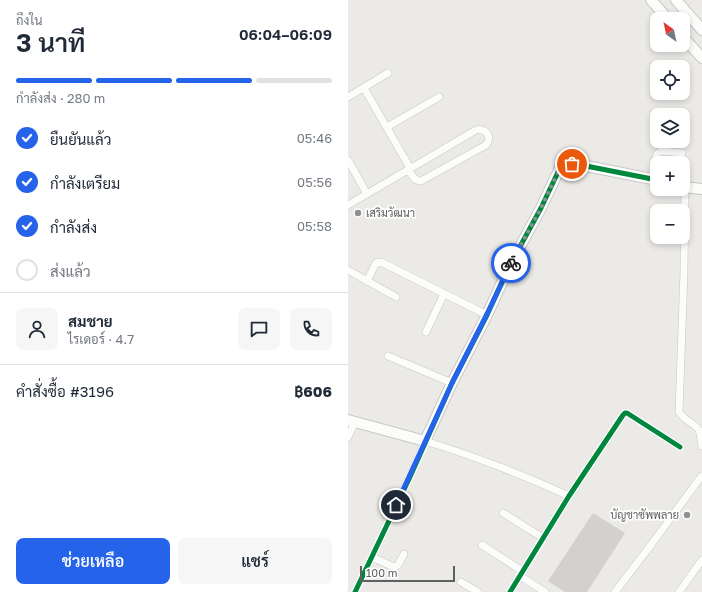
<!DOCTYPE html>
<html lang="th">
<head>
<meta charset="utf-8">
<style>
	body { margin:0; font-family:"Golos Text",Sarabun,sans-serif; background:#f6f6f7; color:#1f2937; height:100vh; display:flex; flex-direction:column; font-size:15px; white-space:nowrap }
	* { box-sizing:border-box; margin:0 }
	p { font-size:13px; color:#747a83 }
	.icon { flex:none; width:22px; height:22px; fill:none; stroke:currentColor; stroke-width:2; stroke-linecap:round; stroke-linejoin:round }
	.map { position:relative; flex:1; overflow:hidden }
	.drawer { display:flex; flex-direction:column; background:#fff; width:348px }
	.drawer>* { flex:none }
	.needle { width:26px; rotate:327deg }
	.fabs { position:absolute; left:302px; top:12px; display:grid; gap:8px }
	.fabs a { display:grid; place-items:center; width:40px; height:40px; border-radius:8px; background:#fff; box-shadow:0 2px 6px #0003; font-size:20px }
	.scale { position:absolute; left:12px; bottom:10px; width:95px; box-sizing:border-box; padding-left:4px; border:2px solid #5d6063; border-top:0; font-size:11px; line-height:14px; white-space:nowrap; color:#5d6063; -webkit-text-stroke:3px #fff; paint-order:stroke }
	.pin { position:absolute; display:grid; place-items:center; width:34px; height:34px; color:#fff; margin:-17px; border:2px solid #fff; border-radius:50%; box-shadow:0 1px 4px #0007 }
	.courier { position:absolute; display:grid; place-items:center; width:40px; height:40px; margin:-20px; border:3px solid #2563eb; border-radius:50%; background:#fff; color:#222; box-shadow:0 1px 5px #0007 }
	.headline em { font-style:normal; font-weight:600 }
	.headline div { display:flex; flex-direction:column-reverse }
	.headline { display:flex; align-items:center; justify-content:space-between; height:68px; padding:0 16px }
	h1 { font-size:26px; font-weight:600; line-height:30px }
	.bar { display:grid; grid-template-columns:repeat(4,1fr); gap:6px 4px; align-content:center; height:48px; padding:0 16px }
	.bar i { height:5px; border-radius:3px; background:#e0e1e3 }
	.bar .on { background:#2563eb }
	.bar p { grid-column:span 4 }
	.line { display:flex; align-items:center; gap:10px; padding:0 16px; border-top:1px solid #e0e1e3 }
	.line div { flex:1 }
	.round { display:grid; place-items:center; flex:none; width:42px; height:42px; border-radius:8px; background:#f6f6f7 }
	ol { padding:0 16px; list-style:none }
	li { display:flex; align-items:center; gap:12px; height:44px }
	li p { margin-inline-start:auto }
	li .icon { padding:4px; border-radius:50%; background:#2563eb; color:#fff; stroke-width:4 }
	li:last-child { color:#747a83 }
	li i { width:22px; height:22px; border:2px solid #e0e1e3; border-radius:50% }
	.action { display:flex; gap:8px; margin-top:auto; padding:8px 16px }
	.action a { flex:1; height:46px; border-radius:8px; background:#2563eb; color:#fff; font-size:16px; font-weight:600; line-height:46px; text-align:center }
	.action a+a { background:#f6f6f7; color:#1f2937 }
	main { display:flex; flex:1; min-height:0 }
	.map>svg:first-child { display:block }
	.building { fill:#d2d1cf }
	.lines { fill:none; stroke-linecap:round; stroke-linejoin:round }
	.street-casing { stroke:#c6c6c6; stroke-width:8 }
	.secondary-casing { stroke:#c8c8c8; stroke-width:12 }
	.street { stroke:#fcfcfb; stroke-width:7 }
	.secondary { stroke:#fcfcfb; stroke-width:10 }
	.cycleway-casing { stroke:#fff; stroke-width:8 }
	.cycleway { stroke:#00873e; stroke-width:5 }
	.done { stroke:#8f9091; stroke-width:4; stroke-dasharray:0 7.2 }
	.route { stroke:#2563eb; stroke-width:5 }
	.poi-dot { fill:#8f9091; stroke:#fff; stroke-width:1.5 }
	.labels { text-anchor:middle; stroke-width:3.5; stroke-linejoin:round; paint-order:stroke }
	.poi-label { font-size:11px; fill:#5d6063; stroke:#fff; text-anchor:start }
</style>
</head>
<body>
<main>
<section class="drawer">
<div class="headline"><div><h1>3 นาที</h1><p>ถึงใน</p></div><em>06:04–06:09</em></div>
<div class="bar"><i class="on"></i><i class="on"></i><i class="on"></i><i></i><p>กำลังส่ง · 280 m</p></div>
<ol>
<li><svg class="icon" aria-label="check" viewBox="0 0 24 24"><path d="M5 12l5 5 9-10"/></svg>ยืนยันแล้ว<p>05:46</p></li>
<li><svg class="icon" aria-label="check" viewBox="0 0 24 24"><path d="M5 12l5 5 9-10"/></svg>กำลังเตรียม<p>05:56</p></li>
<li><svg class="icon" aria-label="check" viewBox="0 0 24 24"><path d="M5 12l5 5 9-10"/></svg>กำลังส่ง<p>05:58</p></li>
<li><i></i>ส่งแล้ว</li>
</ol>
<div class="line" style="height:72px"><a class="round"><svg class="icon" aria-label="person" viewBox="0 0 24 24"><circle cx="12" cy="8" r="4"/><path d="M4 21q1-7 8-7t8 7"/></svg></a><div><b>สมชาย</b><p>ไรเดอร์ · 4.7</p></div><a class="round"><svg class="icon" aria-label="chat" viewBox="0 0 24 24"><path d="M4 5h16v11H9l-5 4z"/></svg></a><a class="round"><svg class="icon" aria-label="phone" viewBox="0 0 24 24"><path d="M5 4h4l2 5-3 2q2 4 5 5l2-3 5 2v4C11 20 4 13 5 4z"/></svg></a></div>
<div class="line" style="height:52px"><div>คำสั่งซื้อ #3196</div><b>฿606</b></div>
<div class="action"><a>ช่วยเหลือ</a><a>แชร์</a></div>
</section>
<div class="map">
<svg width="354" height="592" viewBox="0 0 354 592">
	<rect width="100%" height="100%" fill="#ebeae7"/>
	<!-- building -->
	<polygon class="building" points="245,513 277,533 239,592 217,592 200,581"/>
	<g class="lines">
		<!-- street casing -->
		<g class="street-casing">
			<g id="street">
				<polyline points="16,88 62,168"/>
				<polyline points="0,97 40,73"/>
				<polyline points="39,127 91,97"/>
				<polyline points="0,160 19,194"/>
				<polyline points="304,179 309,154 313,151 334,153"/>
				<path d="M337,187L336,271L331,412C336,420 346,423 351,430C353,435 353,441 354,446"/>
				<path d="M0,205L128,130C137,127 145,137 138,145L73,181C66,181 64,175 60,170"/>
				<polyline points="0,270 48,297"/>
				<polyline points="19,281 28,263 33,262 139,315"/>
				<polyline points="78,332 96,294"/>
				<polyline points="40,356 104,383"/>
				<polyline points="0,437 7,422"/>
				<polyline points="155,513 195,538"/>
				<polyline points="134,545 174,571"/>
				<polyline points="24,557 46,567 50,565 56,554"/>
				<polyline points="172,576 197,592"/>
				<polyline points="113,582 130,592"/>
				<path d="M7,592L61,479L77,441C126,456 175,475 221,496"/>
				<polyline points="162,592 221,496 275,415 277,413 279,413 332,447"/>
				<polyline points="267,592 303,545 352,478 354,476"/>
				<polyline points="331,592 354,560"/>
			</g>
		</g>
		<!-- secondary casing -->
		<g class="secondary-casing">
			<g id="secondary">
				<polyline points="303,0 320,19"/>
				<polyline points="328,0 354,30"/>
				<polyline points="335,37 354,58"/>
				<polyline points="335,187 354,189"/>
				<path d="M0,420L77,441L104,383L139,315L162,265L193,208L211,170C216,166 221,164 228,164L309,180"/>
			</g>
		</g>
		<!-- street -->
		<use href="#street" class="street"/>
		<!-- secondary -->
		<use href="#secondary" class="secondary"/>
		<!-- cycleway casing -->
		<g class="cycleway-casing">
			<g id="cycleway">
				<polyline points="7,592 61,479 104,383 139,315 162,265 193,208 211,170 219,165 228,164 309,180"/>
				<polyline points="162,592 221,496 275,415 277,413 279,413 332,447"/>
			</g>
		</g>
		<!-- cycleway -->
		<use href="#cycleway" class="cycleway"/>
	</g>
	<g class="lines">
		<!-- done -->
		<polyline class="done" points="163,263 193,208 211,170 219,165 224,164"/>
		<!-- route -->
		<polyline class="route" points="48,505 104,383 139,314 163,263"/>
	</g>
	<!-- markers -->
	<g class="poi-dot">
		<circle cx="10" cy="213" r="4"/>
		<circle cx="339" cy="515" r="4"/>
	</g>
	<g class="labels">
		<!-- poi labels -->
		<g class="poi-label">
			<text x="18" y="217">เสริมวัฒนา</text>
			<text x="331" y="519" text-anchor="end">บัญชาซัพพลาย</text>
		</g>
	</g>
</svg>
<div class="fabs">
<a><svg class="needle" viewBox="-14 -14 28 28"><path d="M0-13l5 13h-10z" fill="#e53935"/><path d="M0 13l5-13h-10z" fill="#747a83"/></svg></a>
<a><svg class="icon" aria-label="locate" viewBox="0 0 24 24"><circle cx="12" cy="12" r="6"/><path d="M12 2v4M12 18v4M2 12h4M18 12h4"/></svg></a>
<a><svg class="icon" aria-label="layers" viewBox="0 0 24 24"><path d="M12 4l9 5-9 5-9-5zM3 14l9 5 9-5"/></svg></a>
<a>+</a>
<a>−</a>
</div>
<div class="scale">100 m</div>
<div class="pin" style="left:224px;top:164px;background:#ea580c"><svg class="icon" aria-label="bag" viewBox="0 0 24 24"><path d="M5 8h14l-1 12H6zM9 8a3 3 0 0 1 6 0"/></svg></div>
<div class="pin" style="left:48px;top:505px;background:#1f2937"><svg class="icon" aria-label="home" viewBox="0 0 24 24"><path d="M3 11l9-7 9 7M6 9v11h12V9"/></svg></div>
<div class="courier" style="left:163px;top:263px"><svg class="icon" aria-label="bike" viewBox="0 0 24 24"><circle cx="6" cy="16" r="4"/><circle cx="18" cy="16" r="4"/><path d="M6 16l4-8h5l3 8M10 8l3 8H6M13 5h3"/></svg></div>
</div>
</main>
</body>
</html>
